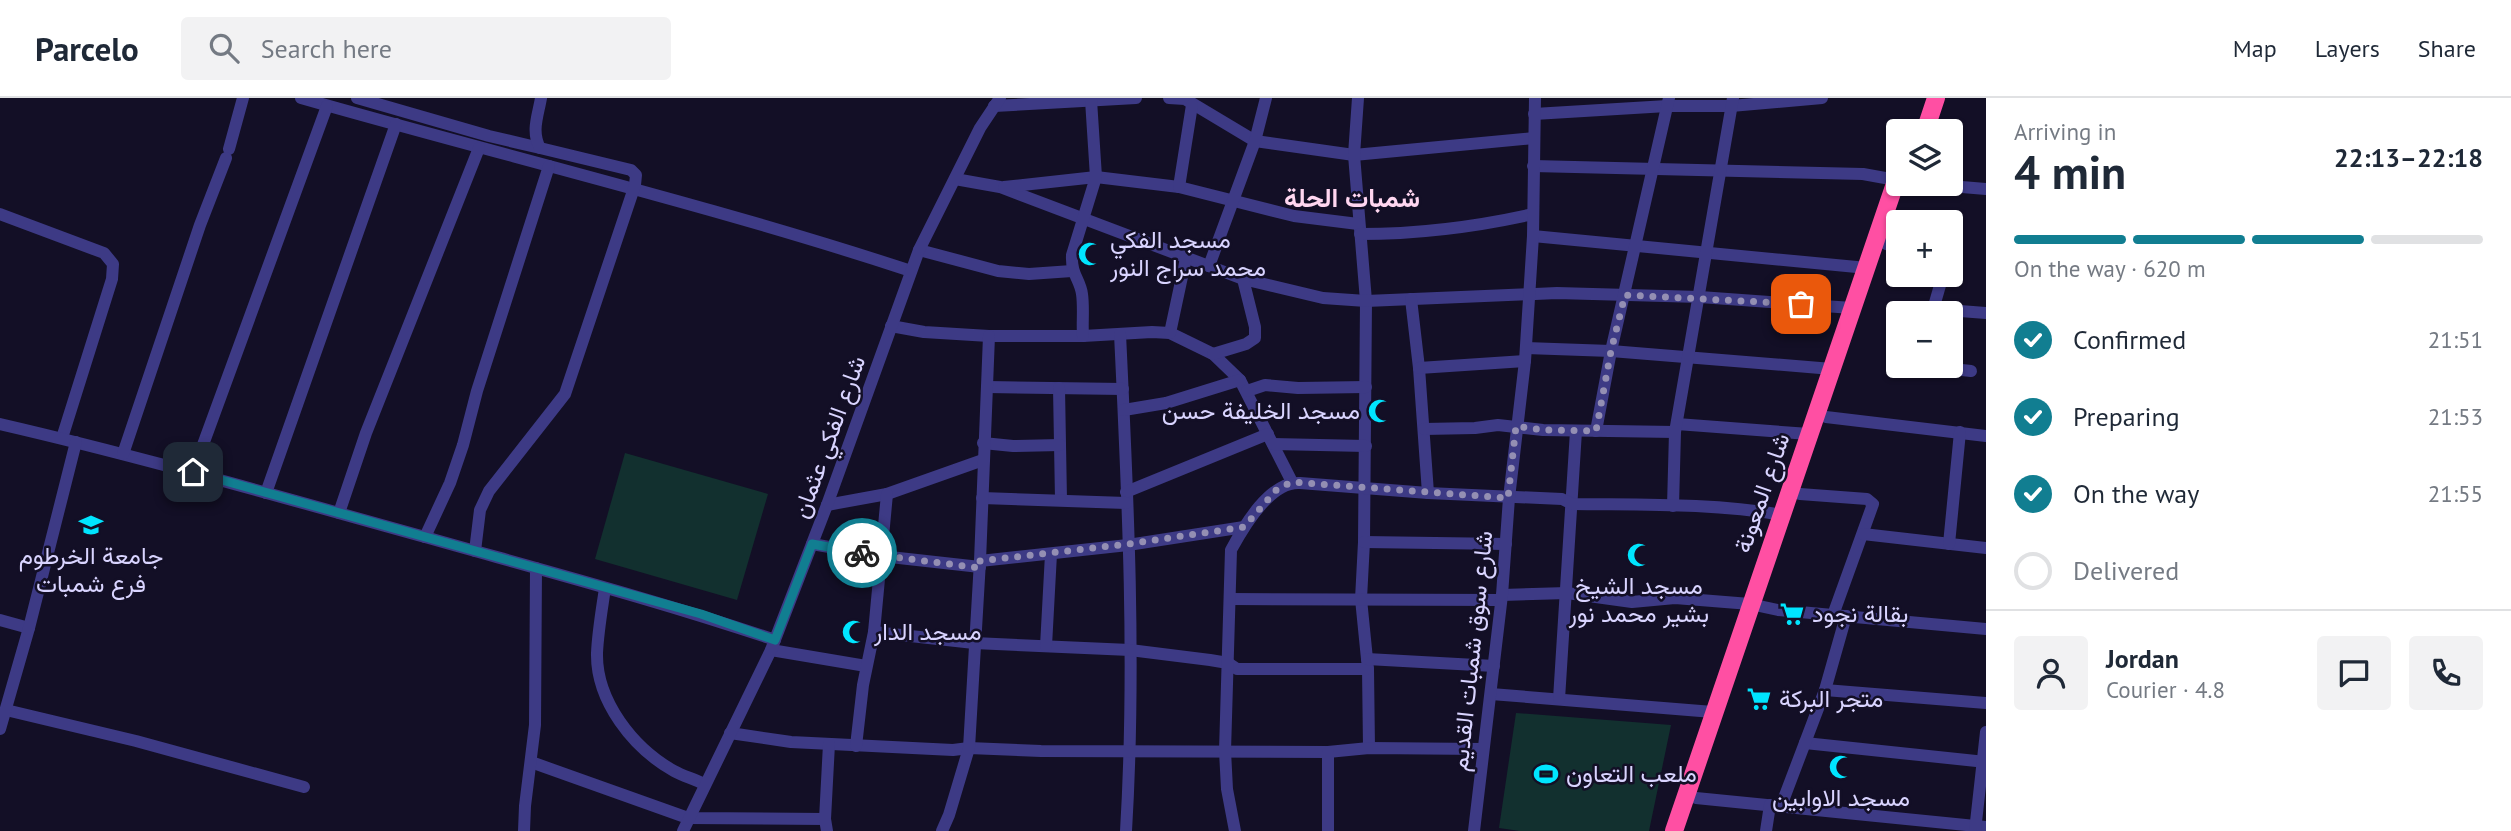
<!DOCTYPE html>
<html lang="en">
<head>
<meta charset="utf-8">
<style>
	body { margin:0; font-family:"PT Sans",Vazirmatn,sans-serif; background:#f2f2f3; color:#1f2937; height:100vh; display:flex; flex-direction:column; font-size:26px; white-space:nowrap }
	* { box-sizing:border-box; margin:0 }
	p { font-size:23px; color:#747a83 }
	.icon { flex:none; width:38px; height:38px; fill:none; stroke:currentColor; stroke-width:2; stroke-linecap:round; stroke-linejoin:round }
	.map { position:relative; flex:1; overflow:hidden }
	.details { display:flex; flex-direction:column; background:#fff; width:525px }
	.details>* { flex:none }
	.controls { position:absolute; left:1886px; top:21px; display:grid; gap:14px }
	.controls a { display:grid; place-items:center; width:77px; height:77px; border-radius:7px; background:#fff; box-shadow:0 2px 5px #0004; font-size:35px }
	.pin { position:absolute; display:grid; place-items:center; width:60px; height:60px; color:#fff; margin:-30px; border-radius:14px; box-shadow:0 4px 10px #0006 }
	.courier { position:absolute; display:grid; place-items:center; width:70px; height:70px; margin:-35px; border:5px solid #117e91; border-radius:50%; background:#fff; color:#222; box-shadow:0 2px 9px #0007 }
	.head em { font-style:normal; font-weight:600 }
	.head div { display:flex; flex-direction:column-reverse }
	.head { display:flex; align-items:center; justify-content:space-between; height:119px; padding:0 28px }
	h1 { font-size:46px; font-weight:600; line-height:52px }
	.bar { display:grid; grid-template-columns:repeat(4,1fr); gap:10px 7px; align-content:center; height:84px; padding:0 28px }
	.bar i { height:9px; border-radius:5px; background:#e0e1e3 }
	.bar .current { background:#117e91 }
	.bar p { grid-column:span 4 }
	.line { display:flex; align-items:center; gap:18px; padding:0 28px; border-top:2px solid #e0e1e3 }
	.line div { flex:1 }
	.round { display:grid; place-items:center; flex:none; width:74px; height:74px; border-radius:7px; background:#f2f2f3 }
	ol { padding:0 28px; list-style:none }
	li { display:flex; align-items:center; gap:21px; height:77px }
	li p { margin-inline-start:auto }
	li .icon { padding:7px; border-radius:50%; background:#117e91; color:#fff; stroke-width:4 }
	li:last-child { color:#747a83 }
	li i { width:38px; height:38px; border:4px solid #e0e1e3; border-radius:50% }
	header { display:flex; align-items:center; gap:42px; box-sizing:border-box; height:98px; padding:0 35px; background:#fff; border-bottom:2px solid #e0e1e3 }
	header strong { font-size:33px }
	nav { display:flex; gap:38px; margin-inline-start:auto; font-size:24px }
	.search { width:490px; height:63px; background:#f2f2f3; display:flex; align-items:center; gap:18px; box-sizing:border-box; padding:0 24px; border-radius:7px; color:#747a83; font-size:26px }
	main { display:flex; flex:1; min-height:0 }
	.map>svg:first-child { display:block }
	.green { fill:#12302f }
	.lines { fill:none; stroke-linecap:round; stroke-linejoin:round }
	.minor { stroke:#3d3a85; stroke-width:12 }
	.highway { stroke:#ff4fa3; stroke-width:18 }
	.done { stroke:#948fb3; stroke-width:7; stroke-dasharray:0 12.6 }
	.route { stroke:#117e91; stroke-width:9 }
	.labels { text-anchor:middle; stroke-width:5; stroke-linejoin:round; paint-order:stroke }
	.poi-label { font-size:24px; fill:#d9d4ff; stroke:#130f26; text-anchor:start }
	.street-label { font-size:24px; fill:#d9d4ff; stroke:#130f26 }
	.neighbourhood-label { font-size:26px; font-weight:bold; fill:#ffd6f0; stroke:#130f26 }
</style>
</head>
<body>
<header>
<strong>Parcelo</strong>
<div class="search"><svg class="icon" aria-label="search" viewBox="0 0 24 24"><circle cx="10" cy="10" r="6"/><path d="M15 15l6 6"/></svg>Search here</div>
<nav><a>Map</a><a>Layers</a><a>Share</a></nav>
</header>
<main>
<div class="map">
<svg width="1986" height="733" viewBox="0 0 1986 733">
	<rect width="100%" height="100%" fill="#130f26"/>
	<!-- green -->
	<g class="green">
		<polygon points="625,355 768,396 737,502 595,461"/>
		<polygon points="1516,615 1671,627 1649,733 1520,733 1499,730"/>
	</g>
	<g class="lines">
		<!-- minor -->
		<g class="minor">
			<path d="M301,0C504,58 710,107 911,173"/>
			<polyline points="357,0 489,38 540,50"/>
			<polyline points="1169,0 1185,1 1255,43 1354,57 1534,40"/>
			<polyline points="1358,0 1354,57 1366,203 1364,444 1361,501 1368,571 1369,650"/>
			<polyline points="994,8 1136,0"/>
			<polyline points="1534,16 1667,8 1731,8 1822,0"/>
			<polyline points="229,51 243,0"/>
			<polyline points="1533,68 1863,76 1896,82"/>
			<polyline points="955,81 1000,89 1243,181 1323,200 1366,203 1557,195 1700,199 1852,210"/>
			<polyline points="1926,86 1986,91"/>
			<polyline points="1004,89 1096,79 1179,89 1294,118 1358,126"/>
			<polyline points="1179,89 1192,7"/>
			<polyline points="0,116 104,155 113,166 112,181 62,340"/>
			<path d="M1360,136C1418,136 1475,129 1533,116"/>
			<polyline points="1533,138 1867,170"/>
			<polyline points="1886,146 1899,150"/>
			<polyline points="919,152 998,173 1029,176 1072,173"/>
			<polyline points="1209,168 1255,43 1266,0"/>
			<polyline points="1411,201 1419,270 1428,395"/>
			<polyline points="1934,211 1986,215"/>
			<polyline points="1932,215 1943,177"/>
			<polyline points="891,228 924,234 989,238 1083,238 1152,234 1170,235 1213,256 1240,282 1292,384"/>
			<polyline points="1170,235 1186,160"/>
			<path d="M1120,236C1128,401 1136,568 1126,733"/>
			<path d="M1083,238C1082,225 1084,210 1082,196C1080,181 1071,177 1072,157L1096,79L1091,2"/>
			<polyline points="1526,250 1611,253 1832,271"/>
			<polyline points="1213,256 1246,246 1255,240 1255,229 1243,181"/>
			<polyline points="1925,268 1971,273"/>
			<polyline points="1419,270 1525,263"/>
			<polyline points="987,289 1123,291"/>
			<polyline points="1059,290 1061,402"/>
			<polyline points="1247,293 1265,287 1298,290 1366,289"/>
			<polyline points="1124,312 1166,305 1240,282"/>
			<polyline points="1826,319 1986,338"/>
			<path d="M0,326C143,359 284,400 425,439C542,472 660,503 775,542"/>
			<polyline points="1677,326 1809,336"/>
			<polyline points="1424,331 1475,330 1498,327 1543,332 1675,334"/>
			<polyline points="1596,333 1611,253 1669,0"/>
			<polyline points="983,345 1013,348 1060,347"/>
			<polyline points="1273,346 1366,348"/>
			<polyline points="123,356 200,127 226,60"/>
			<polyline points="193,374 327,8"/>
			<polyline points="1126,394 1268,336"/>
			<polyline points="266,395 396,26"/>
			<polyline points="1800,396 1867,401 1873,406 1833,517"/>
			<polyline points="982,400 1126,405"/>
			<polyline points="827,407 887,396 983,362"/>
			<polyline points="1673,408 1675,334 1733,0"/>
			<polyline points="339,415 366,335 479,50"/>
			<polyline points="1863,436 1986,450"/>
			<polyline points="425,439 450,385 463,347 477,293 549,68"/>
			<polyline points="1364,444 1506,446"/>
			<polyline points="812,446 881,458 980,469"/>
			<polyline points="1949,446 1960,334"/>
			<path d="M475,453L480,412L489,393L565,296L635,87L636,77L631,72L540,50C531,33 538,18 541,0"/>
			<polyline points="980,463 1128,447 1244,429"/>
			<path d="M605,490C602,511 598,533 597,555C596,603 633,650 674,673C683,678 694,681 704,686"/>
			<polyline points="1502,497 1567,495 1632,504 1675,500 1750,506 1778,512 1986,531"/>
			<polyline points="1230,501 1501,502"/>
			<polyline points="0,522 29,530"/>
			<polyline points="874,534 974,545 1130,552 1210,562 1228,565 1237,571 1368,571"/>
			<polyline points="1046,548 1051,456"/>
			<polyline points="771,552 866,568"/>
			<polyline points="1367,561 1494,568"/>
			<polyline points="1825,592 1986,605"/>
			<polyline points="1491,596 1713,614"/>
			<polyline points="1559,601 1576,333"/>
			<polyline points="6,612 136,643 304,689"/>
			<polyline points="0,631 29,530 76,344"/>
			<polyline points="730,635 791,644 953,652 969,650 1041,653 1328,654 1369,650 1483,651"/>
			<polyline points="1805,645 1986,664"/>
			<polyline points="856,648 863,587 874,534 887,396"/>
			<polyline points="1328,654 1328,733"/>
			<polyline points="531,664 688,720 825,721"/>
			<polyline points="1696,700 1986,729"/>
			<polyline points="1781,708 1825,592 1846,518"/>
			<polyline points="524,733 525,708 535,627 536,470"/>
			<polyline points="683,733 771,552 827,407 919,152 980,30 1000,0"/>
			<polyline points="827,733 825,721 829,646"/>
			<polyline points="942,733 949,717 969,650 980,463 989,238"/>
			<path d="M1235,733L1227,691L1225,653L1231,452C1244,428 1270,383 1300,385L1428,395L1562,401L1572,406C1642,407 1713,405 1782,417"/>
			<polyline points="1474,733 1502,497 1509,400 1525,263 1533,138 1535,0"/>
			<polyline points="1766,733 1770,707"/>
			<polyline points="1975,733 1986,634"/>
		</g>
		<!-- highway -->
		<g class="highway">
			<polyline points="1925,33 1936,0"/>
			<polyline points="1674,733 1899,74"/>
		</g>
	</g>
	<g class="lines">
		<!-- done -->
		<polyline class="done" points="862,455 980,470 980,463 1128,446 1244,429 1277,391 1292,384 1508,400 1516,328 1543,332 1596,333 1611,253 1625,197 1801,206"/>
		<!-- route -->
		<polyline class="route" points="193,374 701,516 775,542 812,446 862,455"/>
	</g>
	<!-- icons -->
	<defs>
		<g id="mosque-bare" transform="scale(1.89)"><path d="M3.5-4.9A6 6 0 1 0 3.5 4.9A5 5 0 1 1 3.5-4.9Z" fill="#00e5ff" stroke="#130f26" stroke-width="2.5" paint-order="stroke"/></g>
		<g id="university-bare" transform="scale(1.89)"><path d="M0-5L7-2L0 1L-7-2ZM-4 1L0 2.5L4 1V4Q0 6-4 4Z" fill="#00e5ff" stroke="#130f26" stroke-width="2.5" paint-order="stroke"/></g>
		<g id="supermarket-bare" transform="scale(1.89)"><path d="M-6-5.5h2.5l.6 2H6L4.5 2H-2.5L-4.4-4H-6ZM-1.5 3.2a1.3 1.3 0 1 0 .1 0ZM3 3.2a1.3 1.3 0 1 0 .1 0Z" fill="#00e5ff" stroke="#130f26" stroke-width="2.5" paint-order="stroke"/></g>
		<g id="stadium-bare" transform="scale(1.89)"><path d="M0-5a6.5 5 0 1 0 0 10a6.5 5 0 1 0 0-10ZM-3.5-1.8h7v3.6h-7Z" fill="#00e5ff" stroke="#130f26" stroke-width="2.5" paint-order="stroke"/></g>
	</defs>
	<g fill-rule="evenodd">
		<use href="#mosque-bare" x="1090" y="156"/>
		<use href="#mosque-bare" x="1380" y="313"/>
		<use href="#university-bare" x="91" y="427"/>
		<use href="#mosque-bare" x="1639" y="457"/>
		<use href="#supermarket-bare" x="1792" y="516"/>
		<use href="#mosque-bare" x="854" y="534"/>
		<use href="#supermarket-bare" x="1759" y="601"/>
		<use href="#mosque-bare" x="1841" y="669"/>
		<use href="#stadium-bare" x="1546" y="676"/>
	</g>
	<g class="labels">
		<!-- poi labels -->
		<g class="poi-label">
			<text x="1110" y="150">مسجد الفكي<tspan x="1110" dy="28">محمد سراج النور</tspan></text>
			<text x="1360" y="321" text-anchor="end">مسجد الخليفة حسن</text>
			<text x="91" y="466" text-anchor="middle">جامعة الخرطوم<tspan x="91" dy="28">فرع شمبات</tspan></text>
			<text x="1639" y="496" text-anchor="middle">مسجد الشيخ<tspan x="1639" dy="28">بشير محمد نور</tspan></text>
			<text x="1812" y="524">بقالة نجود</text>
			<text x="874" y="542">مسجد الدار</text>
			<text x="1779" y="609">متجر البركة</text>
			<text x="1566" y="684">ملعب التعاون</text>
			<text x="1841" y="708" text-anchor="middle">مسجد الاوابين</text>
		</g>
		<!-- street labels -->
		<g class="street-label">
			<text transform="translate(829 339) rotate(-70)" y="8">شارع الفكي عثمان</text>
			<text transform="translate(1762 395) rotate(-71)" y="8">شارع المعونة</text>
			<text transform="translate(1472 553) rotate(-84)" y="8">شارع سوق شمبات القديم</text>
		</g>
		<!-- neighbourhood labels -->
		<g class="neighbourhood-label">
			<text x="1352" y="109">شمبات الحلة</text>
		</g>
	</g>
</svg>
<div class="controls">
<a><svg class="icon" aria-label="layers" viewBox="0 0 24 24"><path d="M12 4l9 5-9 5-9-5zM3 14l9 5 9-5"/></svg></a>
<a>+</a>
<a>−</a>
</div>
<div class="pin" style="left:1801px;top:206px;background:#ea580c"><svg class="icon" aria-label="bag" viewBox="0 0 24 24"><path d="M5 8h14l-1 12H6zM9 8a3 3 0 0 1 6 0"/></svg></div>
<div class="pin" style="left:193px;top:374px;background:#1f2937"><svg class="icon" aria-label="home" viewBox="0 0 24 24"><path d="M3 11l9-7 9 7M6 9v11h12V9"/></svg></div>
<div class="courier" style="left:862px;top:455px"><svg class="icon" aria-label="bike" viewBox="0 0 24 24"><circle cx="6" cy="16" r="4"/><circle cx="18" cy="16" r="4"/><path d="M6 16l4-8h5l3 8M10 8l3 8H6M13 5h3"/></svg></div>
</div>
<section class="details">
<div class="head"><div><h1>4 min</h1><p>Arriving in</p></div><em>22:13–22:18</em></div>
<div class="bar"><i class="current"></i><i class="current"></i><i class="current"></i><i></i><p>On the way · 620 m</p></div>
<ol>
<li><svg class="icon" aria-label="check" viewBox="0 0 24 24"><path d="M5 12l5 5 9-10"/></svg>Confirmed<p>21:51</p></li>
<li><svg class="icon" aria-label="check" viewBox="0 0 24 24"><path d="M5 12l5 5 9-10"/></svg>Preparing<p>21:53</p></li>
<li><svg class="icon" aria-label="check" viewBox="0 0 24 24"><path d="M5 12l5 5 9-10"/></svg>On the way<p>21:55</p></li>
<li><i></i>Delivered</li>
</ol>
<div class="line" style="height:126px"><a class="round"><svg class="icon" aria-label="person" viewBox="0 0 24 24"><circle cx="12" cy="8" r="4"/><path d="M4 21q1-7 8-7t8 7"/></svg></a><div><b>Jordan</b><p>Courier · 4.8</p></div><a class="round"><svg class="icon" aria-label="chat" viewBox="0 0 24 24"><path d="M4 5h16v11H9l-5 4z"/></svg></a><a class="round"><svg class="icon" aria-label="phone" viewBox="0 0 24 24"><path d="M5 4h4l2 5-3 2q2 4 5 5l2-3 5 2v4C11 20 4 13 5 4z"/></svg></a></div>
</section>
</main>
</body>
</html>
